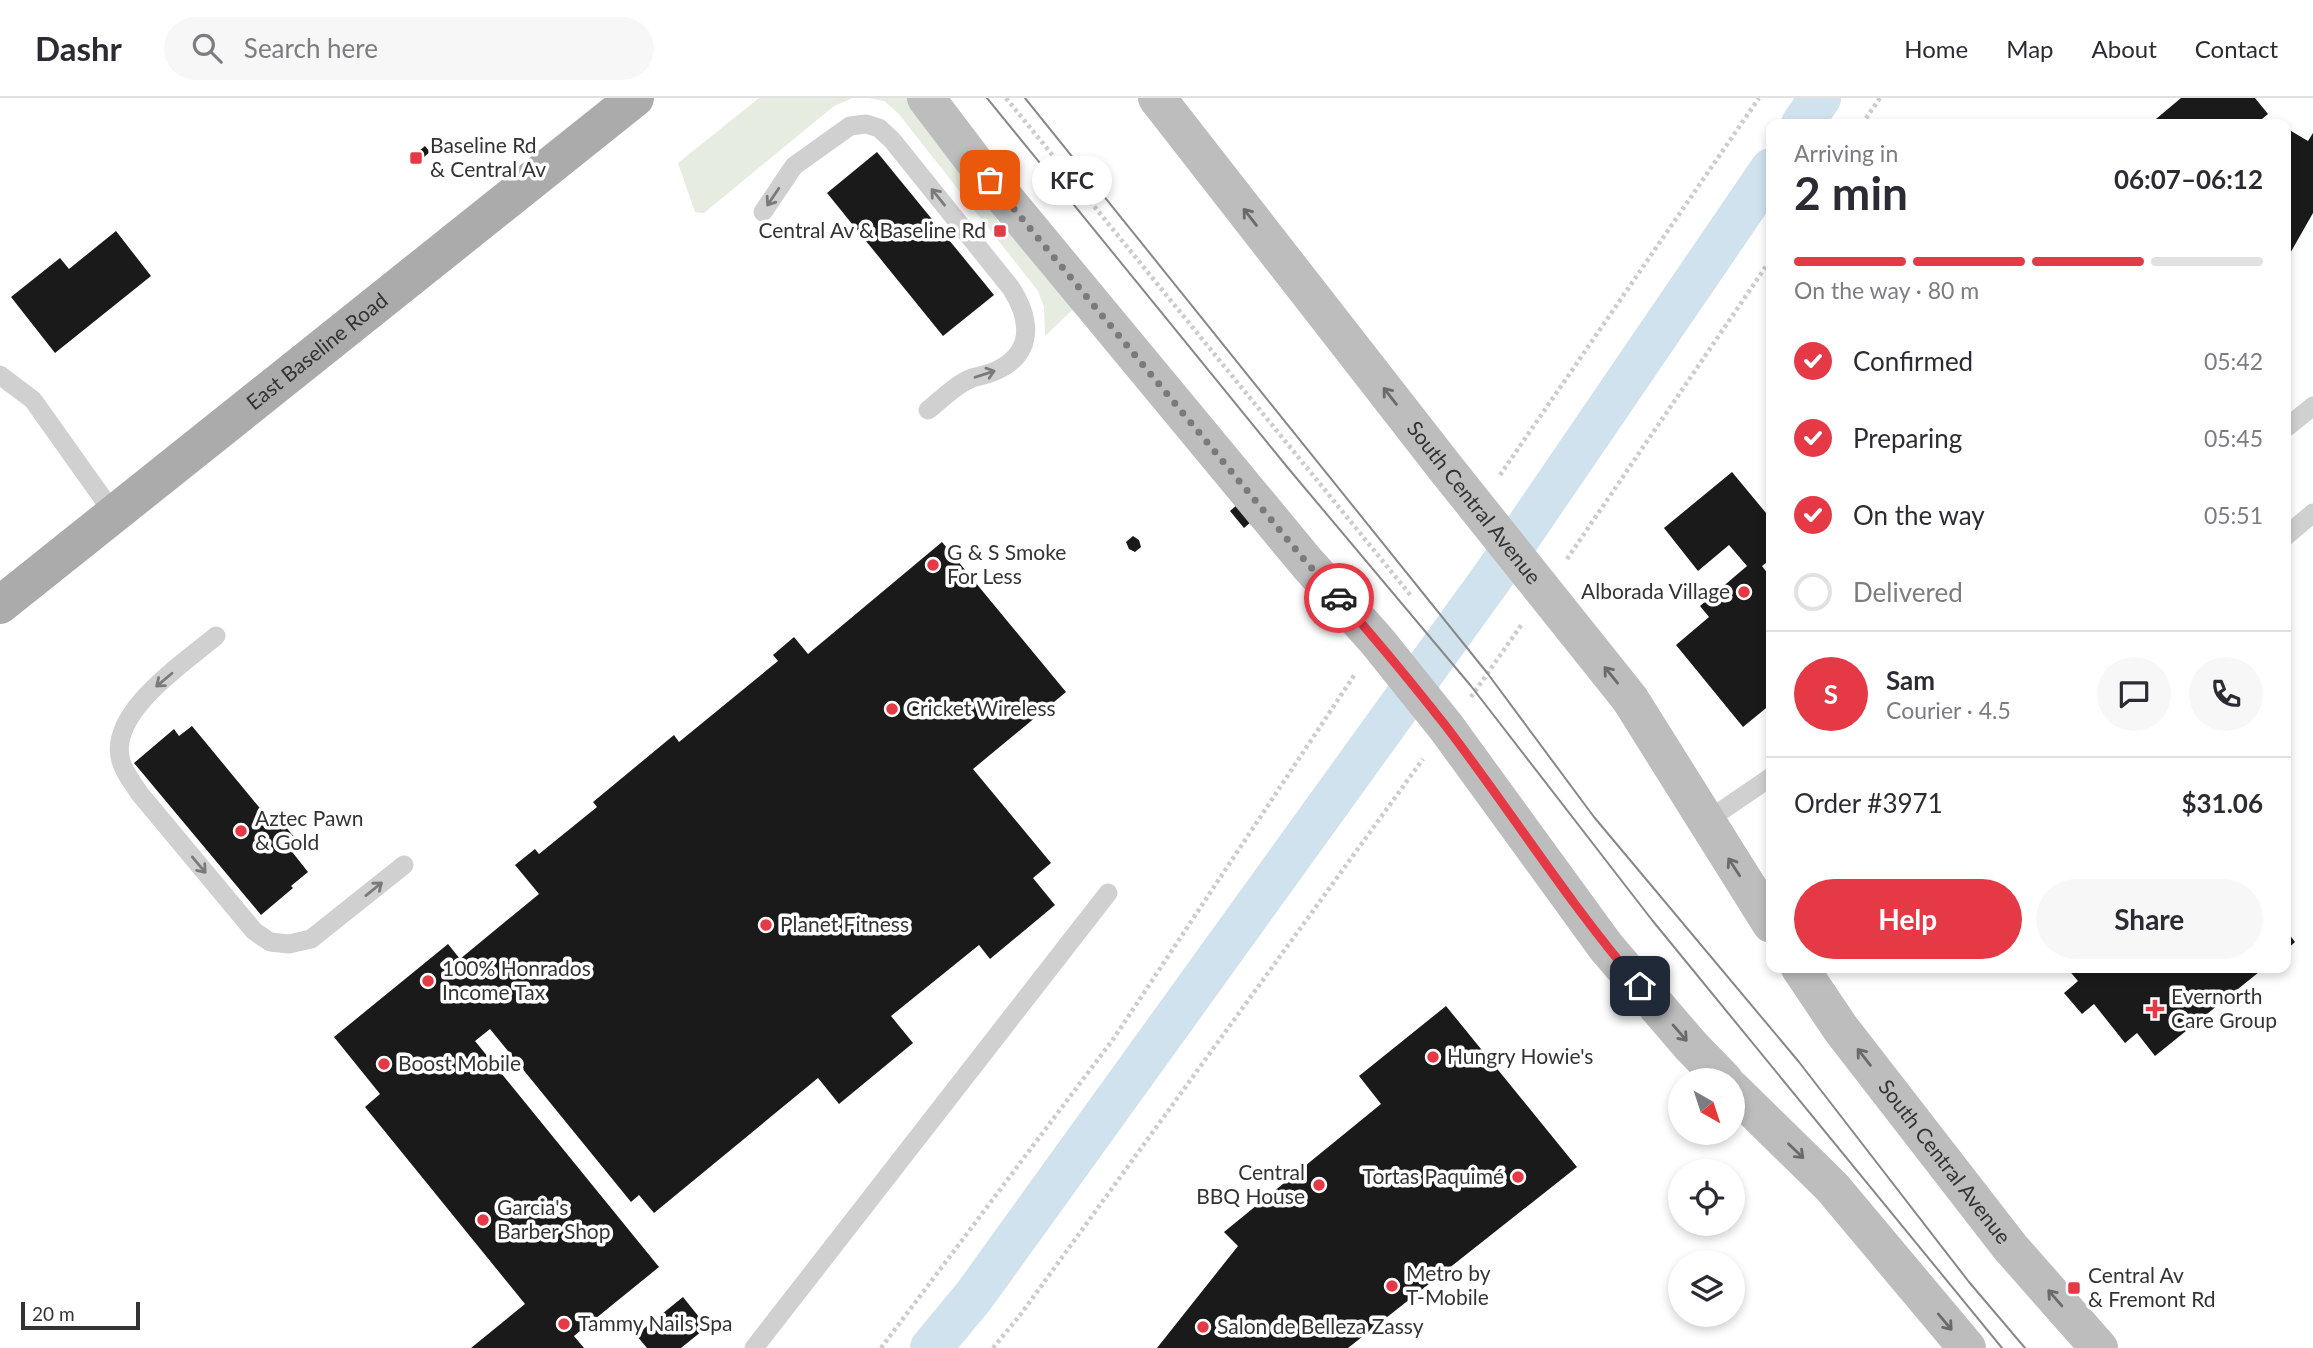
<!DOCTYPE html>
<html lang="en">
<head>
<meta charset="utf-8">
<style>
	body { margin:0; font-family:Lato,sans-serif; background:#f7f7f7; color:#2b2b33; height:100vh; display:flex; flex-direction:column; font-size:26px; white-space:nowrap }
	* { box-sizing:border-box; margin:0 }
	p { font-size:23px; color:#7c7c81 }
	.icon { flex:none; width:38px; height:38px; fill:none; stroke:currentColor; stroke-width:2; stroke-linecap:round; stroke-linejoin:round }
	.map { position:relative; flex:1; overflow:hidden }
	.panel { position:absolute; left:1766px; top:21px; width:525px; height:854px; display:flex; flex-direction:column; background:#fff; border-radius:14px; box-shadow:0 4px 10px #0003 }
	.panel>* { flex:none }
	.needle { width:46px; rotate:141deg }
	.buttons { position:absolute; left:1668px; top:970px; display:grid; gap:14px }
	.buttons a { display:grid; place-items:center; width:77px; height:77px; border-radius:50%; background:#fff; box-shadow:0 4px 10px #0003; font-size:35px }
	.scale { position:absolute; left:21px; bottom:18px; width:119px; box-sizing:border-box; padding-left:7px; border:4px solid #333; border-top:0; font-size:19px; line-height:24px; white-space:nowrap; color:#333; -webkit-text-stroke:5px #fff; paint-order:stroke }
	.pin { position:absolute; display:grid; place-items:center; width:60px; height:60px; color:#fff; margin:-30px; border-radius:14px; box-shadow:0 4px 10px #0006 }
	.courier { position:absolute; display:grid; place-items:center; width:70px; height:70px; margin:-35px; border:5px solid #e63946; border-radius:50%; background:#fff; color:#222; box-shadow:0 2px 9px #0007 }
	.bubble { position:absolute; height:49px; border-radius:24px; background:#fff; box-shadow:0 4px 10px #0003; font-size:23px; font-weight:700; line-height:49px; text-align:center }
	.overview em { font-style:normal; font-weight:700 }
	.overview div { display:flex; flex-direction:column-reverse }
	.overview { display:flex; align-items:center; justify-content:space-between; height:119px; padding:0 28px }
	h1 { font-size:46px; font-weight:700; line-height:52px }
	.bar { display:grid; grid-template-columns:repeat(4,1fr); gap:10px 7px; align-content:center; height:84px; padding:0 28px }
	.bar i { height:9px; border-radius:5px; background:#e1e1e2 }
	.bar .on { background:#e63946 }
	.bar p { grid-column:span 4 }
	.line { display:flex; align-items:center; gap:18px; padding:0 28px; border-top:2px solid #e1e1e2 }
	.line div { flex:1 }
	.round { display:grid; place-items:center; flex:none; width:74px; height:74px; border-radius:37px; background:#f7f7f7 }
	ol { padding:0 28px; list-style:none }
	li { display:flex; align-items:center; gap:21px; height:77px }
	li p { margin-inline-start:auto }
	li .icon { padding:7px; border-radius:50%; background:#e63946; color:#fff; stroke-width:4 }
	li:last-child { color:#7c7c81 }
	li i { width:38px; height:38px; border:4px solid #e1e1e2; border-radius:50% }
	.cta { display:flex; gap:14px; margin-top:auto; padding:14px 28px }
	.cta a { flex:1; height:80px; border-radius:42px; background:#e63946; color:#fff; font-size:28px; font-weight:700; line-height:80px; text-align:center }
	.cta a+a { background:#f7f7f7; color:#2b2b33 }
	header { display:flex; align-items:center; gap:42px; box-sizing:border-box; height:98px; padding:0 35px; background:#fff; border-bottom:2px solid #e1e1e2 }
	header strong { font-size:33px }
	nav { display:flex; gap:38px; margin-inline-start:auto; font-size:24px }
	.search { width:490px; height:63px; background:#f7f7f7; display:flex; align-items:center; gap:18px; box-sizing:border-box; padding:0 24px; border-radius:38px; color:#7c7c81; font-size:26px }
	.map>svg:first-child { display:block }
	.green { fill:#e6ecdf }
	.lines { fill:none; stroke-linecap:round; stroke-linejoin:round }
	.canal { stroke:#cfe2ee; stroke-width:42 }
	.building { fill:#1a1a1a }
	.path { stroke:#cdcdcd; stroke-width:4.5; stroke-dasharray:3.5 3.5; stroke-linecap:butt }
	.lane { stroke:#d0d0d0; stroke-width:19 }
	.secondary { stroke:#bdbdbd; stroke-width:38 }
	.primary { stroke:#ababab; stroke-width:38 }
	.tram { stroke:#888; stroke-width:2 }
	.oneway { stroke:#7a7a7a }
	.oneway2 { stroke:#6a6a6a }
	.done { stroke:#7a7a7a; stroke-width:7; stroke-dasharray:0 12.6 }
	.route { stroke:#e63946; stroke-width:9 }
	.poi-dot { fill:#e63946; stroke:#fff; stroke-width:2.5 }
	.labels { text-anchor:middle; stroke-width:7; stroke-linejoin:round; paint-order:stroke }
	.poi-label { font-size:21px; fill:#333; stroke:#fff; text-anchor:start }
	.street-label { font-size:21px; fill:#333; stroke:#fff }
</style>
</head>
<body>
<header>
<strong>Dashr</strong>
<div class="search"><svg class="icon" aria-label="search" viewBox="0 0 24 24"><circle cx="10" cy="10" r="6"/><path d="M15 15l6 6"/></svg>Search here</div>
<nav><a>Home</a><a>Map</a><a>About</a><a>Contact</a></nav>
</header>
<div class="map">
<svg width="2313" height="1250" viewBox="0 0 2313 1250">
	<rect width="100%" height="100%" fill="#fff"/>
	<!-- green -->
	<g class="green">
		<polygon points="759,0 853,0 834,8 704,115 695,114 678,65"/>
		<polygon points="869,0 928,0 1000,127 1085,200 1045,238 1044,209 1038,193 898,15 884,3"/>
	</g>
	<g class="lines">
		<!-- canal -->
		<g class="canal">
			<polyline points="1802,26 1820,0"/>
			<polyline points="931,1250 974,1198 1496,474 1771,71"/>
		</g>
	</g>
	<!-- building -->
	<g class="building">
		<polygon points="2181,0 2255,0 2268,16 2256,26 2150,26"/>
		<polygon points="2286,30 2308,43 2313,35 2313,115 2288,159 2286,157"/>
		<polygon points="425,48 430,54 413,68 408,62"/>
		<polygon points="877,54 994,197 943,238 827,95"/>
		<polygon points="116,133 151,178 55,255 11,199 60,160 69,171"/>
		<polygon points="1732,374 1771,421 1771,461 1762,468 1771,480 1771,606 1743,629 1676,547 1709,519 1700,508 1747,468 1729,447 1698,473 1664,430"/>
		<polygon points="1238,406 1252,423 1244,430 1230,413"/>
		<polygon points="1133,438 1139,442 1141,449 1135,454 1129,451 1126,444"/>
		<polygon points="942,444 1066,594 973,671 1051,765 1033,780 1055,807 990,861 979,847 891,918 913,945 839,1006 818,980 654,1115 639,1097 631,1104 490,931 475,943 659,1169 574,1238 584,1250 471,1250 525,1206 365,1009 380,996 334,939 448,846 460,861 539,796 515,767 535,751 539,756 597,709 593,704 674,637 679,644 778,563 773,557 794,539 808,556"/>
		<polygon points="192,628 268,720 274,715 301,747 293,755 308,774 291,788 293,790 261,817 134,665 174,631 179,638"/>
		<polygon points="2286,832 2295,844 2286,852"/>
		<polygon points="2067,870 2264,870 2155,958 2137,935 2125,945 2094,906 2082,916 2064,895 2078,883"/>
		<polygon points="1446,908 1577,1069 1348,1250 1157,1250 1238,1148 1224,1134 1381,1006 1359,978"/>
		<polygon points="683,1199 707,1229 681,1250 647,1250 636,1237"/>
	</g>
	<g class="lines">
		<!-- path -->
		<g class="path">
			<polyline points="1006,0 1412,499"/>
			<polyline points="1862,26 1880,0"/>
			<polyline points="1500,377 1759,0"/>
			<polyline points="1567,461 1771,161"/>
			<polyline points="1471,599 1522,526"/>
			<polyline points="881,1250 1114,940 1355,576"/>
			<polyline points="993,1250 1021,1216 1423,661"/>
		</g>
		<!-- lane -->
		<g class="lane">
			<path d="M763,114L794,68L850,28L866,26L879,30L892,42L1011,190C1032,223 1034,257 993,274C986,277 978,278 972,280C956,286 941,302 928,312"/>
			<polyline points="0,277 33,302 114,416"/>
			<polyline points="2286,330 2313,308"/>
			<polyline points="2286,438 2313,415"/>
			<path d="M216,538C184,565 107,615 121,663C124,675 133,685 140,696L254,833L270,844L289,846L311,841L404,767"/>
			<polyline points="1705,724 1771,679"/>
			<polyline points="754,1250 1108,795"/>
		</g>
		<!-- secondary -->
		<g class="secondary">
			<polyline points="926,0 973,62 1307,465 1377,543 1446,629 1606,849 1691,948 1724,982"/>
			<path id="s1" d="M1157,0L1447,372L1630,601L1771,826"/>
			<path id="s2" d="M1800,870L1841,931L2010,1149L2099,1250"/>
			<polyline points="1732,991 1832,1089 1967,1250"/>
		</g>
		<!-- primary -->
		<path class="primary" id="s3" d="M0,507L635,0"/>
		<!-- tram -->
		<g class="tram">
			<polyline points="987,0 1288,370 1471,588 1652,822 2002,1250"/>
			<polyline points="1025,0 1488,576 1594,719 1799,964 1969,1184 2025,1250"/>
		</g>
	</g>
	<!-- one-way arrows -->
	<defs><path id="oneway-shaft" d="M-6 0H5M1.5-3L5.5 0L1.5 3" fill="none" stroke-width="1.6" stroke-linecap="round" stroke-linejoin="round" transform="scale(1.75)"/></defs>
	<g class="oneway">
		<use href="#oneway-shaft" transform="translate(773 99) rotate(124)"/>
		<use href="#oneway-shaft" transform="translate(938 99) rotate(-129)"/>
		<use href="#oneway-shaft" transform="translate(985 276) rotate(-18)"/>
		<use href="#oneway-shaft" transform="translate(164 582) rotate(140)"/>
		<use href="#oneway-shaft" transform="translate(199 767) rotate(50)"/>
		<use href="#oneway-shaft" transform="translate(374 791) rotate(-39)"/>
	</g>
	<g class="oneway2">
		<use href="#oneway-shaft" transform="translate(1250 119) rotate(-128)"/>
		<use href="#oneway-shaft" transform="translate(1390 298) rotate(-128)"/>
		<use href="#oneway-shaft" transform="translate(1611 577) rotate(-129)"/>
		<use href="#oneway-shaft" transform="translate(1734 769) rotate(-123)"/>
		<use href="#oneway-shaft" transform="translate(1680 935) rotate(49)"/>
		<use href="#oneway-shaft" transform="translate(1864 959) rotate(-128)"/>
		<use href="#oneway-shaft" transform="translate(1796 1053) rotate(44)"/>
		<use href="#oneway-shaft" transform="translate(2055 1200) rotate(-131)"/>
		<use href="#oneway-shaft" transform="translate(1945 1224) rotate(50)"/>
	</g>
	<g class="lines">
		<!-- done -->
		<polyline class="done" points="990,82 1307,465 1339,500"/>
		<!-- route -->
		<path class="route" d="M1339,500C1376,541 1411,584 1445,627C1511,713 1569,806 1640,888"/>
	</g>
	<!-- markers -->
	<g class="poi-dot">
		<rect x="409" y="53" width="14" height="14" rx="3.5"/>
		<rect x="993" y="126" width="14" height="14" rx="3.5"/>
		<circle cx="933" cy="467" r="7"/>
		<circle cx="1744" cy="494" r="7"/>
		<circle cx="892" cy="611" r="7"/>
		<circle cx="241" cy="733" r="7"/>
		<circle cx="766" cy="827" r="7"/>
		<circle cx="428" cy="883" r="7"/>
		<path d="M2151.5 900.5h7v7h7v7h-7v7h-7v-7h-7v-7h7z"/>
		<circle cx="1433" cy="959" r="7"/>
		<circle cx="384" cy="966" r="7"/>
		<circle cx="1518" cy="1079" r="7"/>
		<circle cx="1319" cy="1087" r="7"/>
		<circle cx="483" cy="1122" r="7"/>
		<circle cx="1392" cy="1188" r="7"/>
		<rect x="2067" y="1183" width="14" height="14" rx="3.5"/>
		<circle cx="564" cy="1226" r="7"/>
		<circle cx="1203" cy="1229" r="7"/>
	</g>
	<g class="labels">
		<!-- poi labels -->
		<g class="poi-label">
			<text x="430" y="55">Baseline Rd<tspan x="430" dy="24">&amp; Central Av</tspan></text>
			<text x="986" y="140" text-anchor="end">Central Av &amp; Baseline Rd</text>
			<text x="947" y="462">G &amp; S Smoke<tspan x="947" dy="24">For Less</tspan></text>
			<text x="1730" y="501" text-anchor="end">Alborada Village</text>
			<text x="906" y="618">Cricket Wireless</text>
			<text x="255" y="728">Aztec Pawn<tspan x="255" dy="24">&amp; Gold</tspan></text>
			<text x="780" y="834">Planet Fitness</text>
			<text x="442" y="878">100% Honrados<tspan x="442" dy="24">Income Tax</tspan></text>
			<text x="2171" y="906">Evernorth<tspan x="2171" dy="24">Care Group</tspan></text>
			<text x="1447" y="966">Hungry Howie's</text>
			<text x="398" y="973">Boost Mobile</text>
			<text x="1305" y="1082" text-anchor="end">Central<tspan x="1305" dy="24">BBQ House</tspan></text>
			<text x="1504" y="1086" text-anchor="end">Tortas Paquimé</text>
			<text x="497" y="1117">Garcia's<tspan x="497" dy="24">Barber Shop</tspan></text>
			<text x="1406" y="1183">Metro by<tspan x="1406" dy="24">T-Mobile</tspan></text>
			<text x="2088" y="1185">Central Av<tspan x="2088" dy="24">&amp; Fremont Rd</tspan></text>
			<text x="578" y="1233">Tammy Nails Spa</text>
			<text x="1217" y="1236">Salon de Belleza Zassy</text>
		</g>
		<!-- street labels -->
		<g class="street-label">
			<text dy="7" stroke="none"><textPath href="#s3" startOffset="406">East Baseline Road</textPath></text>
			<text dy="7" stroke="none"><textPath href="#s1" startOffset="514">South Central Avenue</textPath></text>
			<text dy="7" stroke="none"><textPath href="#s2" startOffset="242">South Central Avenue</textPath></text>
		</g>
	</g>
</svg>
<div class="buttons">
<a><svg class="needle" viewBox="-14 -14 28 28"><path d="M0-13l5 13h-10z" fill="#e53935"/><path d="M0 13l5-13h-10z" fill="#7c7c81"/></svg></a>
<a><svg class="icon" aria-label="locate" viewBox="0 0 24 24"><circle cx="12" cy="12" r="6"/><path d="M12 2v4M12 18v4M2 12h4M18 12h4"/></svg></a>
<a><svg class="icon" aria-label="layers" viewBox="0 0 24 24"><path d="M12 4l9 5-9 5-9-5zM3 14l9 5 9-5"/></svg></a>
</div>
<div class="scale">20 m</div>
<div class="pin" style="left:990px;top:82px;background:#ea580c"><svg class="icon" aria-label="bag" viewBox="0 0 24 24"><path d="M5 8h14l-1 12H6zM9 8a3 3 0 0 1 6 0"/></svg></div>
<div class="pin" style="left:1640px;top:888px;background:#1f2937"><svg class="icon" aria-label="home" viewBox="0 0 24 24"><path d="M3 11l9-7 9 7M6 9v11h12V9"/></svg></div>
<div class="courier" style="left:1339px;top:500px"><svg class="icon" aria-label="car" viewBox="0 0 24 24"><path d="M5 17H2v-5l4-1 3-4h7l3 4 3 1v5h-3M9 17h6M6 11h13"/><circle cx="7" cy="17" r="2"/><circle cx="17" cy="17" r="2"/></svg></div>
<div class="bubble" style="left:1032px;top:58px;width:80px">KFC</div>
<section class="panel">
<div class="overview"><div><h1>2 min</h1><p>Arriving in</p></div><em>06:07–06:12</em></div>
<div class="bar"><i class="on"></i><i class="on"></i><i class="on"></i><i></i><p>On the way · 80 m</p></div>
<ol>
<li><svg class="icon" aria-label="check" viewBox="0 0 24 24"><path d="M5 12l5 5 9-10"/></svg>Confirmed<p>05:42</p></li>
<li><svg class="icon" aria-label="check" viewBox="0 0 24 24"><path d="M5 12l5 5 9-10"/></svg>Preparing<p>05:45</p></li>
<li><svg class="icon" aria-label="check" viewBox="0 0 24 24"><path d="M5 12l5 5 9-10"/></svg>On the way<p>05:51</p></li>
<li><i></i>Delivered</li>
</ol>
<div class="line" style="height:126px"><b class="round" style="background:#e63946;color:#fff">S</b><div><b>Sam</b><p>Courier · 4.5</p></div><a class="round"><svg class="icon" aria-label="chat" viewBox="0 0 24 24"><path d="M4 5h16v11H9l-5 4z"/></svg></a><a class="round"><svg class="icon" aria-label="phone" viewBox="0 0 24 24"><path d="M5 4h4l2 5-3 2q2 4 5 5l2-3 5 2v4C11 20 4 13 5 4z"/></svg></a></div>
<div class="line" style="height:91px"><div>Order #3971</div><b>$31.06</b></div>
<div class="cta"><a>Help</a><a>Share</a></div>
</section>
</div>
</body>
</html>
